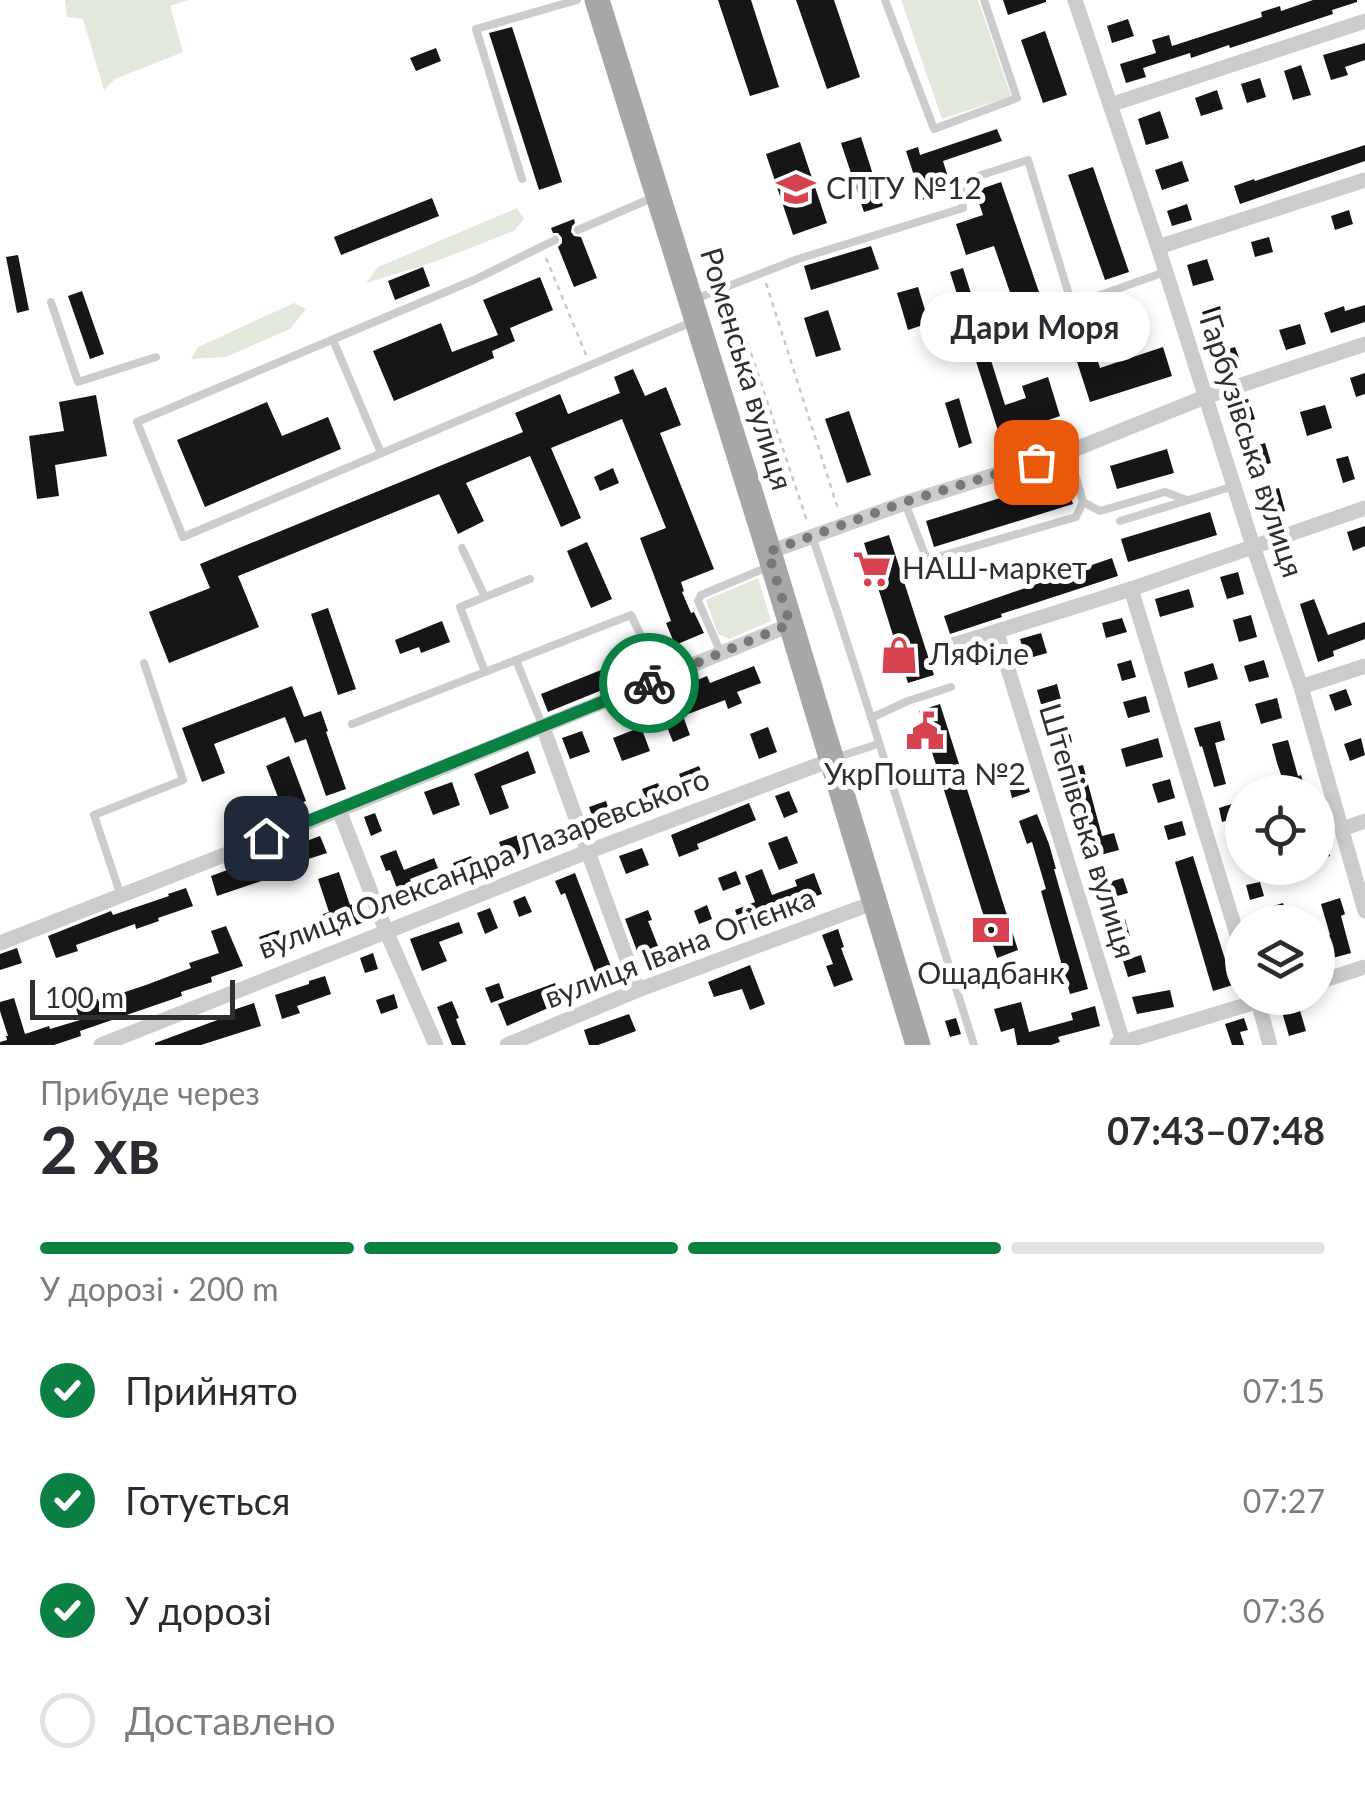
<!DOCTYPE html>
<html lang="uk">
<head>
<meta charset="utf-8">
<style>
	body { margin:0; font-family:Lato,sans-serif; background:#f2f2f3; color:#2b2b33; height:100vh; display:flex; flex-direction:column; font-size:38px; white-space:nowrap }
	* { box-sizing:border-box; margin:0 }
	p { font-size:32px; color:#7c7c81 }
	.icon { flex:none; width:55px; height:55px; fill:none; stroke:currentColor; stroke-width:2; stroke-linecap:round; stroke-linejoin:round }
	.map { position:relative; height:1045px; overflow:hidden }
	.details { display:flex; flex-direction:column; background:#fff; flex:1 }
	.details>* { flex:none }
	.controls { position:absolute; left:1225px; top:775px; display:grid; gap:20px }
	.controls a { display:grid; place-items:center; width:110px; height:110px; border-radius:50%; background:#fff; box-shadow:0 5px 15px #0003; font-size:50px }
	.scale { position:absolute; left:30px; bottom:25px; width:205px; box-sizing:border-box; padding-left:10px; border:5px solid #2f2f2f; border-top:0; font-size:28px; line-height:35px; white-space:nowrap; color:#2f2f2f; -webkit-text-stroke:8px #fff; paint-order:stroke }
	.pin { position:absolute; display:grid; place-items:center; width:85px; height:85px; color:#fff; margin:-42px; border-radius:20px; box-shadow:0 5px 15px #0006 }
	.courier { position:absolute; display:grid; place-items:center; width:100px; height:100px; margin:-50px; border:8px solid #0b8043; border-radius:50%; background:#fff; color:#222; box-shadow:0 2px 12px #0007 }
	.bubble { position:absolute; height:70px; border-radius:35px; background:#fff; box-shadow:0 5px 15px #0003; font-size:32px; font-weight:700; line-height:70px; text-align:center }
	.summary em { font-style:normal; font-weight:700 }
	.summary div { display:flex; flex-direction:column-reverse }
	.summary { display:flex; align-items:center; justify-content:space-between; height:170px; padding:0 40px }
	h1 { font-size:65px; font-weight:700; line-height:75px }
	.bar { display:grid; grid-template-columns:repeat(4,1fr); gap:15px 10px; align-content:center; height:120px; padding:0 40px }
	.bar i { height:12px; border-radius:8px; background:#e1e1e2 }
	.bar .active { background:#0b8043 }
	.bar p { grid-column:span 4 }
	ol { padding:0 40px; list-style:none }
	li { display:flex; align-items:center; gap:30px; height:110px }
	li p { margin-inline-start:auto }
	li .icon { padding:10px; border-radius:50%; background:#0b8043; color:#fff; stroke-width:4 }
	li:last-child { color:#7c7c81 }
	li i { width:55px; height:55px; border:5px solid #e1e1e2; border-radius:50% }
	.map>svg:first-child { display:block }
	.green { fill:#e3e8dc }
	.building { fill:#161616 }
	.lines { fill:none; stroke-linecap:round; stroke-linejoin:round }
	.path { stroke:#c9c9c9; stroke-width:2.5; stroke-dasharray:5 5; stroke-linecap:butt }
	.lane { stroke:#ccc; stroke-width:8 }
	.street { stroke:#ccc; stroke-width:15 }
	.primary { stroke:#a7a7a7; stroke-width:25 }
	.done { stroke:#787878; stroke-width:10; stroke-dasharray:0 18 }
	.route { stroke:#0b8043; stroke-width:12 }
	.labels { text-anchor:middle; stroke-width:10; stroke-linejoin:round; paint-order:stroke }
	.poi-label { font-size:30px; fill:#2f2f2f; stroke:#fff; text-anchor:start }
	.street-label { font-size:30px; fill:#2f2f2f; stroke:#fff }
</style>
</head>
<body>
<div class="map">
<svg width="1365" height="1045" viewBox="0 0 1365 1045">
	<rect width="100%" height="100%" fill="#fff"/>
	<!-- green -->
	<g class="green">
		<polygon points="65,0 188,0 170,6 183,52 115,79 104,90 83,19 67,17"/>
		<polygon points="901,0 978,0 1011,96 942,119"/>
		<polygon points="517,208 524,219 514,231 434,262 366,283 378,267"/>
		<polygon points="294,303 306,309 290,329 226,357 191,359 198,347"/>
		<polygon points="758,578 771,621 729,639 718,634 706,600"/>
	</g>
	<!-- building -->
	<g class="building">
		<polygon points="718,0 751,0 779,87 750,96"/>
		<polygon points="796,0 834,0 860,77 827,89"/>
		<polygon points="1003,0 1046,0 1046,2 1008,15"/>
		<polygon points="1313,0 1357,0 1357,2 1332,10 1333,14 1230,48 1229,45 1191,58 1190,53 1143,68 1146,77 1126,83 1120,64 1156,53 1152,40 1169,35 1172,46 1262,17 1261,12 1280,6 1281,11"/>
		<polygon points="1128,19 1134,36 1112,43 1107,26"/>
		<polygon points="512,27 562,182 539,190 489,33"/>
		<polygon points="1045,31 1067,95 1043,103 1021,40"/>
		<polygon points="1365,43 1365,60 1345,67 1348,75 1331,80 1323,55"/>
		<polygon points="436,48 441,61 416,71 410,58"/>
		<polygon points="1301,65 1311,95 1293,100 1284,71"/>
		<polygon points="1260,78 1266,97 1247,103 1241,84"/>
		<polygon points="1217,90 1223,109 1201,116 1195,98"/>
		<polygon points="1160,111 1169,138 1146,145 1138,119"/>
		<polygon points="997,129 1002,141 943,161 952,190 922,200 906,151 918,147 920,155"/>
		<polygon points="861,137 883,206 864,212 841,143"/>
		<polygon points="800,142 827,223 793,235 766,154"/>
		<polygon points="1365,145 1365,161 1240,204 1234,186 1254,179 1255,181"/>
		<polygon points="1182,161 1189,181 1162,190 1155,170"/>
		<polygon points="1093,167 1129,272 1105,280 1068,175"/>
		<polygon points="1001,182 1048,318 1022,327 994,246 966,255 956,224 983,215 975,191"/>
		<polygon points="432,198 439,216 341,255 334,237"/>
		<polygon points="1187,204 1192,220 1172,226 1167,211"/>
		<polygon points="1349,210 1353,224 1335,230 1331,216"/>
		<polygon points="574,219 575,223 572,226 571,232 574,236 581,237 597,278 574,287 558,247 562,243 562,238 558,233 553,233 551,228"/>
		<polygon points="1269,237 1273,252 1255,257 1251,242"/>
		<polygon points="871,246 879,269 811,290 804,266"/>
		<polygon points="18,255 29,310 17,313 6,257"/>
		<polygon points="1207,259 1214,280 1193,286 1187,265"/>
		<polygon points="423,267 430,286 395,300 388,281"/>
		<polygon points="963,268 981,325 968,329 950,272"/>
		<polygon points="540,277 553,310 510,328 515,341 492,351 494,358 394,401 373,351 441,323 452,352 498,335 483,300"/>
		<polygon points="918,287 929,323 908,330 897,293"/>
		<polygon points="82,291 104,354 90,359 68,296"/>
		<polygon points="1111,303 1118,324 1081,335 1075,315"/>
		<polygon points="1365,305 1365,322 1331,333 1324,313 1344,306 1345,311"/>
		<polygon points="1220,306 1225,323 1207,328 1202,312"/>
		<polygon points="828,310 841,350 816,357 804,318"/>
		<polygon points="1300,324 1306,344 1286,350 1279,330"/>
		<polygon points="1089,333 1100,368 1163,347 1172,376 1090,402 1070,340"/>
		<polygon points="1235,347 1242,366 1220,373 1214,353"/>
		<polygon points="989,354 1005,405 1026,398 1022,386 1048,377 1060,416 1000,437 975,358"/>
		<polygon points="633,369 645,396 666,387 681,425 660,433 714,569 681,582 684,591 682,592 691,613 694,612 704,633 675,645 666,623 671,621 640,538 666,528 622,419 551,448 581,518 561,527 530,456 466,483 484,521 458,534 439,494 238,576 259,627 169,663 149,612 210,588 200,564 523,432 515,413 560,394 568,414 620,393 614,377"/>
		<polygon points="1365,373 1365,394 1356,397 1350,378"/>
		<polygon points="96,395 107,456 55,465 59,496 37,499 29,436 64,431 59,402"/>
		<polygon points="959,398 972,443 959,448 945,403"/>
		<polygon points="267,402 282,436 328,417 341,449 205,507 177,440"/>
		<polygon points="1250,404 1255,419 1239,424 1234,409"/>
		<polygon points="1325,405 1332,428 1307,436 1300,412"/>
		<polygon points="849,411 871,475 847,483 825,419"/>
		<polygon points="1265,443 1271,463 1250,469 1244,450"/>
		<polygon points="1167,449 1174,473 1117,489 1110,466"/>
		<polygon points="1348,456 1355,479 1343,483 1336,459"/>
		<polygon points="613,468 619,483 600,491 594,477"/>
		<polygon points="1065,478 1073,504 934,547 926,521"/>
		<polygon points="1279,488 1285,511 1264,517 1258,493"/>
		<polygon points="1210,512 1217,535 1128,562 1121,539"/>
		<polygon points="1365,526 1365,546 1353,551 1347,532"/>
		<polygon points="889,535 934,675 908,683 864,543"/>
		<polygon points="587,542 612,599 591,608 567,551"/>
		<polygon points="1112,558 1118,576 1001,614 1002,617 950,634 944,616"/>
		<polygon points="1238,572 1244,594 1227,599 1220,577"/>
		<polygon points="1189,589 1194,607 1160,617 1155,599"/>
		<polygon points="1314,599 1328,635 1365,622 1365,639 1333,651 1334,656 1318,662 1300,604"/>
		<polygon points="328,608 356,689 338,695 311,614"/>
		<polygon points="1251,615 1257,637 1239,642 1233,620"/>
		<polygon points="1122,618 1127,632 1106,638 1102,623"/>
		<polygon points="442,621 450,642 421,653 419,647 400,654 395,640"/>
		<polygon points="1041,633 1047,653 1026,659 1020,639"/>
		<polygon points="663,643 671,662 548,712 541,694 606,668 604,663 638,649 645,657 650,657 655,653 655,647"/>
		<polygon points="1131,660 1136,677 1122,681 1117,664"/>
		<polygon points="1264,660 1269,677 1249,682 1244,666"/>
		<polygon points="1213,663 1218,679 1188,688 1184,672"/>
		<polygon points="754,666 761,683 737,692 742,703 728,709 725,700 683,716 690,735 673,742 665,722 657,725 648,701 707,676 710,683"/>
		<polygon points="1057,684 1072,742 1056,747 1044,704 1041,704 1037,690"/>
		<polygon points="292,686 304,717 321,711 328,731 326,732 346,789 326,796 306,739 295,743 285,717 214,744 225,773 202,782 182,728"/>
		<polygon points="1346,689 1352,705 1335,711 1329,695"/>
		<polygon points="1146,696 1150,712 1128,718 1123,702"/>
		<polygon points="1277,698 1282,718 1261,724 1255,704"/>
		<polygon points="940,704 1018,950 997,958 919,711"/>
		<polygon points="1220,721 1225,740 1215,743 1226,784 1214,787 1202,746 1200,747 1194,728"/>
		<polygon points="641,727 650,751 622,761 613,738"/>
		<polygon points="768,727 777,752 759,759 750,734"/>
		<polygon points="582,731 590,752 570,759 562,738"/>
		<polygon points="1158,738 1163,757 1126,767 1121,749"/>
		<polygon points="1361,738 1365,755 1350,761 1344,744"/>
		<polygon points="1288,740 1298,776 1301,775 1306,792 1287,792 1277,763 1272,744"/>
		<polygon points="528,751 536,773 501,786 509,808 490,815 474,774"/>
		<polygon points="289,756 306,801 283,810 266,766"/>
		<polygon points="1083,765 1102,836 1114,833 1119,850 1089,858 1063,770"/>
		<polygon points="699,766 706,785 686,792 679,774"/>
		<polygon points="1024,773 1030,792 1012,798 1007,778"/>
		<polygon points="1170,779 1175,798 1158,803 1152,784"/>
		<polygon points="452,782 460,805 433,815 424,792"/>
		<polygon points="658,783 665,803 650,809 642,789"/>
		<polygon points="789,791 798,812 784,818 775,796"/>
		<polygon points="606,801 613,821 596,827 589,807"/>
		<polygon points="749,803 756,820 697,844 699,849 679,857 671,835"/>
		<polygon points="1235,803 1239,817 1222,822 1219,808"/>
		<polygon points="375,813 382,831 371,836 364,817"/>
		<polygon points="1037,814 1049,844 1056,869 1054,869 1088,989 1070,994 1041,891 1046,889 1032,842 1027,844 1019,821"/>
		<polygon points="1182,821 1186,835 1168,840 1164,826"/>
		<polygon points="1318,824 1321,824 1330,856 1318,860"/>
		<polygon points="518,835 526,856 507,863 499,842"/>
		<polygon points="320,836 327,853 277,869 279,875 217,896 211,876"/>
		<polygon points="787,836 798,863 779,870 768,843"/>
		<polygon points="642,848 649,865 626,874 619,856"/>
		<polygon points="396,850 404,870 434,858 438,868 410,879 417,899 403,904 390,870 386,871 380,856"/>
		<polygon points="471,856 478,875 461,882 453,863"/>
		<polygon points="1193,856 1233,985 1213,991 1175,862"/>
		<polygon points="762,869 772,895 797,886 795,880 814,873 822,894 787,907 788,910 742,930 735,910 755,902 745,876"/>
		<polygon points="736,871 741,884 723,891 718,878"/>
		<polygon points="339,872 350,905 358,902 365,922 329,934 323,914 329,912 318,879"/>
		<polygon points="575,873 616,980 600,986 565,893 561,895 555,881"/>
		<polygon points="1123,878 1128,893 1103,900 1099,885"/>
		<polygon points="1260,882 1264,896 1250,900 1246,885"/>
		<polygon points="186,888 193,906 158,918 159,921 136,929 135,924 76,945 78,951 56,958 48,936 111,911 113,915 169,896 168,894"/>
		<polygon points="525,896 532,912 519,917 513,901"/>
		<polygon points="1340,898 1345,914 1341,916 1351,953 1322,961 1318,939 1330,935 1321,904"/>
		<polygon points="1283,903 1287,917 1271,922 1267,908"/>
		<polygon points="707,905 712,919 699,924 694,911"/>
		<polygon points="490,908 498,928 485,934 477,913"/>
		<polygon points="648,910 652,920 648,921 660,951 675,945 681,960 664,967 658,952 640,959 625,919"/>
		<polygon points="1125,919 1130,936 1115,940 1110,923"/>
		<polygon points="459,922 463,933 439,942 447,961 422,971 410,939"/>
		<polygon points="226,926 243,966 211,977 212,982 181,992 182,996 80,1031 81,1036 54,1045 0,1045 0,1042 7,1040 6,1036 8,1036 0,1011 0,1002 14,998 25,1034 49,1026 50,1029 80,1020 75,1006 98,999 98,1001 146,985 191,968 189,963 219,953 211,931"/>
		<polygon points="838,929 844,947 841,948 853,980 834,987 826,966 833,964 822,935"/>
		<polygon points="279,930 285,948 266,955 259,937"/>
		<polygon points="17,948 22,963 0,970 0,954"/>
		<polygon points="373,953 378,969 365,973 360,958"/>
		<polygon points="1141,955 1146,972 1128,977 1123,961"/>
		<polygon points="750,965 765,1004 750,1010 742,989 714,997 708,982"/>
		<polygon points="325,976 331,994 297,1006 300,1013 282,1019 275,995 309,984 309,981"/>
		<polygon points="499,983 504,998 491,1003 485,988"/>
		<polygon points="555,983 562,1002 507,1026 498,1004"/>
		<polygon points="1170,990 1174,1007 1137,1014 1132,997"/>
		<polygon points="394,994 398,1008 381,1014 376,1000"/>
		<polygon points="452,1001 459,1018 456,1019 466,1045 452,1045 437,1007"/>
		<polygon points="1021,1002 1029,1032 1073,1020 1071,1013 1095,1006 1100,1026 1058,1037 1060,1042 1051,1045 1017,1045 1014,1028 1001,1032 994,1009"/>
		<polygon points="254,1003 261,1026 201,1045 155,1045 155,1043 231,1015 230,1011"/>
		<polygon points="1299,1007 1306,1031 1289,1036 1282,1012"/>
		<polygon points="629,1014 636,1031 598,1045 589,1045 584,1030"/>
		<polygon points="956,1018 961,1034 950,1037 945,1021"/>
		<polygon points="1244,1018 1248,1030 1240,1032 1244,1045 1232,1045 1225,1024"/>
	</g>
	<g class="lines">
		<!-- path -->
		<g class="path">
			<polyline points="546,258 587,357"/>
			<polyline points="766,283 838,509"/>
			<polyline points="732,296 807,521"/>
		</g>
		<!-- lane -->
		<g class="lane">
			<polyline points="885,0 934,129 1017,98 984,0"/>
			<polyline points="522,179 476,29 577,0"/>
			<polyline points="578,230 652,198"/>
			<polyline points="555,240 474,280 137,422 183,537 692,322"/>
			<polyline points="695,299 798,259 963,208 960,182 1028,160 1072,305 1165,272"/>
			<polyline points="51,302 78,382 156,357"/>
			<polyline points="333,340 381,453"/>
			<polyline points="1083,502 1100,511 1165,492 1187,500"/>
			<polyline points="905,503 927,560 1076,517 1083,502 1069,452"/>
			<polyline points="1120,521 1234,486"/>
			<path d="M812,536C869,705 920,875 974,1045"/>
			<polyline points="462,548 485,597"/>
			<polyline points="721,653 698,601 701,595 768,567"/>
			<polyline points="516,660 543,727"/>
			<polyline points="485,672 460,607 530,579"/>
			<polyline points="871,718 908,701 951,687"/>
			<polyline points="352,724 631,615 648,650"/>
			<polyline points="835,758 878,744"/>
			<polyline points="121,896 94,815 183,780 144,663"/>
		</g>
		<!-- street -->
		<g class="street">
			<polyline points="1075,0 1158,247 1253,546 1301,687 1365,911"/>
			<polyline points="1110,105 1365,21"/>
			<polyline points="1158,247 1365,180"/>
			<polyline points="769,552 905,503 1068,452 1205,397 1365,344"/>
			<polyline points="1131,589 1242,951"/>
			<polyline points="997,633 1124,1045"/>
			<polyline points="947,647 1131,589 1365,508"/>
			<polyline points="1301,687 1365,666"/>
			<polyline points="543,727 638,990"/>
			<polyline points="339,810 386,931 436,1045"/>
			<polyline points="1342,829 1365,821"/>
			<polyline points="0,943 339,810 790,625"/>
			<polyline points="1318,982 1365,967"/>
			<polyline points="1257,998 1270,1045"/>
			<polyline points="1117,1044 1269,998"/>
			<polyline points="101,1045 587,852 831,760"/>
			<polyline points="507,1045 638,990 873,903"/>
		</g>
		<!-- primary -->
		<polyline class="primary" points="597,0 769,552 918,1045"/>
	</g>
	<g class="lines">
		<!-- done -->
		<polyline class="done" points="649,683 790,624 768,552 905,502 1036,462"/>
		<!-- route -->
		<polyline class="route" points="266,838 649,683"/>
	</g>
	<!-- icons -->
	<defs>
		<g id="university-bare" transform="scale(3)"><path d="M0-5L7-2L0 1L-7-2ZM-4 1L0 2.5L4 1V4Q0 6-4 4Z" fill="#d6424f" stroke="#fff" stroke-width="2.5" paint-order="stroke"/></g>
		<g id="supermarket-bare" transform="scale(3)"><path d="M-6-5.5h2.5l.6 2H6L4.5 2H-2.5L-4.4-4H-6ZM-1.5 3.2a1.3 1.3 0 1 0 .1 0ZM3 3.2a1.3 1.3 0 1 0 .1 0Z" fill="#d6424f" stroke="#fff" stroke-width="2.5" paint-order="stroke"/></g>
		<g id="shop-bare" transform="scale(3)"><path d="M-5-2.5h2.3a2.7 3.5 0 0 1 5.4 0H5L5.5 6h-11ZM-1.5-2.5h3a1.5 2.3 0 0 0-3 0Z" fill="#d6424f" stroke="#fff" stroke-width="2.5" paint-order="stroke"/></g>
		<g id="civic-bare" transform="scale(3)"><path d="M-.6-6.5H3V-4.5H.6V-3L4-1V1h2V6H-6V1h2V-1L-.6-3ZM-1.2 2.5V6h2.4V2.5Z" fill="#d6424f" stroke="#fff" stroke-width="2.5" paint-order="stroke"/></g>
		<g id="bank-bare" transform="scale(3)"><path d="M-6-4H6V4H-6ZM0-2.3a2.3 2.3 0 1 0 0 4.6a2.3 2.3 0 1 0 0-4.6Z" fill="#d6424f" stroke="#fff" stroke-width="2.5" paint-order="stroke"/></g>
	</defs>
	<g fill-rule="evenodd">
		<use href="#university-bare" x="796" y="189"/>
		<use href="#supermarket-bare" x="872" y="569"/>
		<use href="#shop-bare" x="899" y="655"/>
		<use href="#civic-bare" x="925" y="731"/>
		<use href="#bank-bare" x="991" y="930"/>
	</g>
	<g class="labels">
		<!-- poi labels -->
		<g class="poi-label">
			<text x="826" y="199">СПТУ №12</text>
			<text x="902" y="579">НАШ-маркет</text>
			<text x="929" y="665">ЛяФіле</text>
			<text x="925" y="785" text-anchor="middle">УкрПошта №2</text>
			<text x="991" y="984" text-anchor="middle">Ощадбанк</text>
		</g>
		<!-- street labels -->
		<g class="street-label">
			<text transform="translate(746 369) rotate(73)" y="10">Роменська вулиця</text>
			<text transform="translate(1251 446) rotate(72)" y="10">Гарбузівська вулиця</text>
			<text transform="translate(1087 831) rotate(73)" y="10">Штепівська вулиця</text>
			<text transform="translate(484 864) rotate(-21)" y="10">вулиця Олександра Лазаревського</text>
			<text transform="translate(680 948) rotate(-21)" y="10">вулиця Івана Огієнка</text>
		</g>
	</g>
</svg>
<div class="controls">
<a><svg class="icon" aria-label="locate" viewBox="0 0 24 24"><circle cx="12" cy="12" r="6"/><path d="M12 2v4M12 18v4M2 12h4M18 12h4"/></svg></a>
<a><svg class="icon" aria-label="layers" viewBox="0 0 24 24"><path d="M12 4l9 5-9 5-9-5zM3 14l9 5 9-5"/></svg></a>
</div>
<div class="scale">100 m</div>
<div class="pin" style="left:1036px;top:462px;background:#ea580c"><svg class="icon" aria-label="bag" viewBox="0 0 24 24"><path d="M5 8h14l-1 12H6zM9 8a3 3 0 0 1 6 0"/></svg></div>
<div class="pin" style="left:266px;top:838px;background:#1f2937"><svg class="icon" aria-label="home" viewBox="0 0 24 24"><path d="M3 11l9-7 9 7M6 9v11h12V9"/></svg></div>
<div class="courier" style="left:649px;top:683px"><svg class="icon" aria-label="bike" viewBox="0 0 24 24"><circle cx="6" cy="16" r="4"/><circle cx="18" cy="16" r="4"/><path d="M6 16l4-8h5l3 8M10 8l3 8H6M13 5h3"/></svg></div>
<div class="bubble" style="left:920px;top:292px;width:230px">Дари Моря</div>
</div>
<section class="details">
<div class="summary"><div><h1>2 хв</h1><p>Прибуде через</p></div><em>07:43–07:48</em></div>
<div class="bar"><i class="active"></i><i class="active"></i><i class="active"></i><i></i><p>У дорозі · 200 m</p></div>
<ol>
<li><svg class="icon" aria-label="check" viewBox="0 0 24 24"><path d="M5 12l5 5 9-10"/></svg>Прийнято<p>07:15</p></li>
<li><svg class="icon" aria-label="check" viewBox="0 0 24 24"><path d="M5 12l5 5 9-10"/></svg>Готується<p>07:27</p></li>
<li><svg class="icon" aria-label="check" viewBox="0 0 24 24"><path d="M5 12l5 5 9-10"/></svg>У дорозі<p>07:36</p></li>
<li><i></i>Доставлено</li>
</ol>
</section>
</body>
</html>
